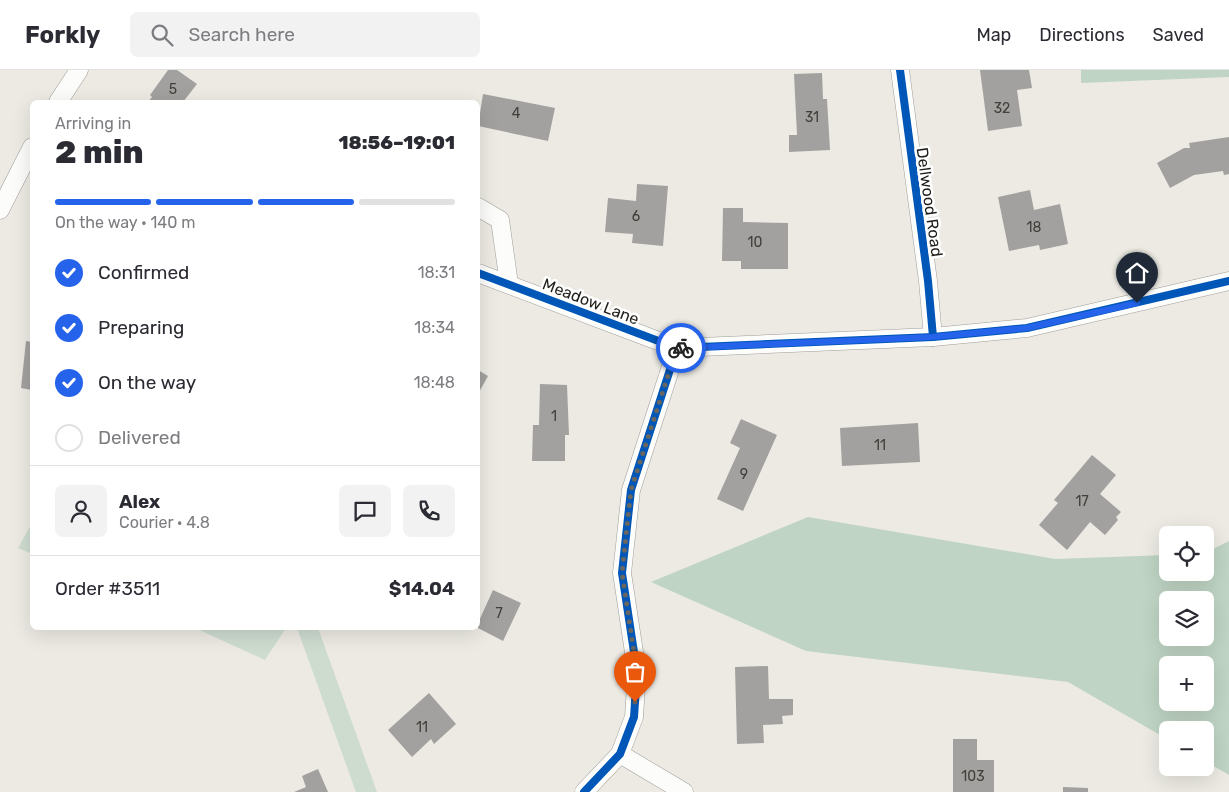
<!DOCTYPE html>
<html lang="en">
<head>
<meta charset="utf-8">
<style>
	body { margin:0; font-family:Rubik,sans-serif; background:#f2f2f3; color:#2b2b33; height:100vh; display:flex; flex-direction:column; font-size:19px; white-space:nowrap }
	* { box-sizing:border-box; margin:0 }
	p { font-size:16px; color:#7c7c81 }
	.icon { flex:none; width:28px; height:28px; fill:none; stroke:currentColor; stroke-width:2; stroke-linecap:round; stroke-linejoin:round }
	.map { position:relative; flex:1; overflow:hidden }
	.sheet { position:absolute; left:30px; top:30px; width:450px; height:530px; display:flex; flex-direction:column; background:#fff; border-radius:8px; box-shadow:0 5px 20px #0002 }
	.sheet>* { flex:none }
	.buttons { position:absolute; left:1159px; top:456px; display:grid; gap:10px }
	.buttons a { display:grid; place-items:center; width:55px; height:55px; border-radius:8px; background:#fff; box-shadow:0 5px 20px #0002; font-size:25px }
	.pin { position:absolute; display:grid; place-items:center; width:42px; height:42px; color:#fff; margin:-51px -21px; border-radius:50% 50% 50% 0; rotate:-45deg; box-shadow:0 0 5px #0007 }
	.pin .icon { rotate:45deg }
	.courier { position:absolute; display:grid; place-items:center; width:50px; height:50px; margin:-25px; border:4px solid #2563eb; border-radius:50%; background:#fff; color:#222; box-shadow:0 1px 6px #0007 }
	.head em { font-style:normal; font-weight:800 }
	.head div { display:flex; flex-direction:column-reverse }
	.head { display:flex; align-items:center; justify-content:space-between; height:85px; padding:0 25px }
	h1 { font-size:32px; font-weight:800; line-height:38px }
	.bar { display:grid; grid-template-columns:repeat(4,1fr); gap:8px 5px; align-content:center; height:60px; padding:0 25px }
	.bar i { height:6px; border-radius:4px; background:#e1e1e2 }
	.bar .selected { background:#2563eb }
	.bar p { grid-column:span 4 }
	.line { display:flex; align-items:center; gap:12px; padding:0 25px; border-top:1px solid #e1e1e2 }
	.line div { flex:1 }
	.round { display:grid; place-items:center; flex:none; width:52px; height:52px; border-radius:8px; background:#f2f2f3 }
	ol { padding:0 25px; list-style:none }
	li { display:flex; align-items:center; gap:15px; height:55px }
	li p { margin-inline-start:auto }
	li .icon { padding:5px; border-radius:50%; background:#2563eb; color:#fff; stroke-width:4 }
	li:last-child { color:#7c7c81 }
	li i { width:28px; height:28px; border:2px solid #e1e1e2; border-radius:50% }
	header { display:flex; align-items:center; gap:30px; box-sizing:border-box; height:70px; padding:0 25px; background:#fff; border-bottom:1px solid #e1e1e2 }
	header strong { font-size:24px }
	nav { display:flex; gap:28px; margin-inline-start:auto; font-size:18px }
	.search { width:350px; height:45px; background:#f2f2f3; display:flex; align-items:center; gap:12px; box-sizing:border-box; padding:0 18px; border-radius:8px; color:#7c7c81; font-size:19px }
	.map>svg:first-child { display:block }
	.green { fill:#cedcd0 }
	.forest { fill:#bfd4c4; fill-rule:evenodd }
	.building { fill:#a2a19f }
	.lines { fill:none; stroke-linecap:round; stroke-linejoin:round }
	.street-casing { stroke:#a09e99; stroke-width:19 }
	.street { stroke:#fcfcfb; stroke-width:18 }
	.cycleway-casing { stroke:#fff; stroke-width:11 }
	.cycleway { stroke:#0057b8; stroke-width:8 }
	.done { stroke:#676660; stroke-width:5; stroke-dasharray:0 9 }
	.route { stroke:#2563eb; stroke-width:6 }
	.labels { text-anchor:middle; stroke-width:5; stroke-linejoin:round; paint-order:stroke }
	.number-label { font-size:14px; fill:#40403b }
	.street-label { font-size:16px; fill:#201f1a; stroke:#fff }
</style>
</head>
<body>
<header>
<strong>Forkly</strong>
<div class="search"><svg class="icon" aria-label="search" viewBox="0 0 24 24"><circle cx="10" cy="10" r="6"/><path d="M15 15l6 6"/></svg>Search here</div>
<nav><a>Map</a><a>Directions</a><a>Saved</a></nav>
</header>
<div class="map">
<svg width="1229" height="722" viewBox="0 0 1229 722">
	<rect width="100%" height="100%" fill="#eceae3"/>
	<!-- green -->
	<g class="green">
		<polygon points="32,453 32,484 18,478"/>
		<polygon points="195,558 286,558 265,590"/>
		<polygon points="297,558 318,558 377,722 356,722"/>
	</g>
	<!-- forest -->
	<g class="forest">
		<polygon points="1081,0 1229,0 1229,7 1081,13"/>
		<path d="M808,447L1055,489L1167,485L1168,502H1205V483L1229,471V705L1205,691V660H1168L1167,669L1068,612L806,581L651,512ZM1168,530H1205V568H1168ZM1168,595H1205V632H1168Z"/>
	</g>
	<!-- building -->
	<g class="building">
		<polygon points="168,0 177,0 197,14 183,32 148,32 152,27 150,25"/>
		<polygon points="980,0 1029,0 1032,18 1017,20 1022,56 988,61"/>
		<polygon points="822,3 823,29 827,29 830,80 789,82 789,65 797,65 794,4"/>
		<polygon points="483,24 555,38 548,71 478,56"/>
		<polygon points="1229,67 1229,104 1224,105 1223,101 1194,105 1170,118 1157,93 1184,78 1190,78 1189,73"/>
		<polygon points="637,114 668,116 663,176 632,173 633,164 605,162 608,128 636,131"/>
		<polygon points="1030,120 1034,140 1060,134 1068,174 1040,180 1039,175 1009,181 998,127"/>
		<polygon points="723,138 743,138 743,152 788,153 788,199 741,199 741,191 722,191"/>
		<polygon points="26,271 32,272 32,320 21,318"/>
		<polygon points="478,300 488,306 478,324"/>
		<polygon points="540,314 567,315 569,365 565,365 565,391 532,391 533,355 539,355"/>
		<polygon points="741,349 777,365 743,441 717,429 740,378 730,373"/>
		<polygon points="918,353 920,392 842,396 840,358"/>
		<polygon points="1092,385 1116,405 1100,424 1121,442 1116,447 1118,450 1105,465 1090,452 1067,480 1039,455 1058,433 1054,430"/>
		<polygon points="493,520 521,533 503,571 478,558 478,553"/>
		<polygon points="768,596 769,629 793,629 793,645 782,646 783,654 763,655 764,673 737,674 735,597"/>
		<polygon points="429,623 456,654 434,674 431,669 412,687 388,660"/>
		<polygon points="953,669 977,669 977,690 994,690 994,722 953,722"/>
		<polygon points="318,699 328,722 294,722 306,717 302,706"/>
		<polygon points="1063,717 1088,718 1088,722 1063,722"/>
	</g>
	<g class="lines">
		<!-- street casing -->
		<g class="street-casing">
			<g id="street">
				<polyline points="900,0 928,211 933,267"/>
				<polyline points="58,32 79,0"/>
				<polyline points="478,137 500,150 509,214"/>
				<polyline points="0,140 32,77"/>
				<polyline points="478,203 677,278 933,267 1027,258 1229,211"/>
				<polyline points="620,684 684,722"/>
				<polyline points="584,722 620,684 634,647 637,602 622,503 631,420 677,278"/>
			</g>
		</g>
		<!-- street -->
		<use href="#street" class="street"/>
		<!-- cycleway casing -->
		<g class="cycleway-casing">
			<g id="cycleway">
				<polyline points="900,0 928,211 933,267"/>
				<polyline points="478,203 677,278 933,267 1027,258 1229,211"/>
				<polyline points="584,722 620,684 634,647 637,602 622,503 631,420 677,278"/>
			</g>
		</g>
		<!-- cycleway -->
		<use href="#cycleway" class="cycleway"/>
	</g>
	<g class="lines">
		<!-- done -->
		<polyline class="done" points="635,632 637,602 622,503 631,420 677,278 681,278"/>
		<!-- route -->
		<polyline class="route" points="681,278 933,267 1027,258 1137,233"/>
	</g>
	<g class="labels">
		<!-- number labels -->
		<g class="number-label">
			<text x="173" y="24">5</text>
			<text x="1002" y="43">32</text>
			<text x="516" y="48">4</text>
			<text x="812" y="52">31</text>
			<text x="636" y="151">6</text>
			<text x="1034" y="162">18</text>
			<text x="755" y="177">10</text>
			<text x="554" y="351">1</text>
			<text x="880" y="380">11</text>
			<text x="744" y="409">9</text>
			<text x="1082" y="436">17</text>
			<text x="499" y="548">7</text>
			<text x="422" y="662">11</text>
			<text x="973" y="711">103</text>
		</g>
		<!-- street labels -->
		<g class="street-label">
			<text transform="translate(930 132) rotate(82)" y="6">Dellwood Road</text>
			<text transform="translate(591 231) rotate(21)" y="6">Meadow Lane</text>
		</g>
	</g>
</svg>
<div class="buttons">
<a><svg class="icon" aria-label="locate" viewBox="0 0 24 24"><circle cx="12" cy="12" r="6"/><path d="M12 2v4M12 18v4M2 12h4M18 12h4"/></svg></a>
<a><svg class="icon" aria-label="layers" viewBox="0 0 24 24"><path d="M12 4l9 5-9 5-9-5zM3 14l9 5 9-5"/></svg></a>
<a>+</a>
<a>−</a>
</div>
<div class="pin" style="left:635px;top:632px;background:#ea580c"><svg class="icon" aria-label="bag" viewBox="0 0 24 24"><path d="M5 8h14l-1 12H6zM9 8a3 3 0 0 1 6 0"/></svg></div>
<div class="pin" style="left:1137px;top:233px;background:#1f2937"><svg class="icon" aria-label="home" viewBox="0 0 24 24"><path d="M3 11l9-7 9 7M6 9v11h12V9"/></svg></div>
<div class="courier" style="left:681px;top:278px"><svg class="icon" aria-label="bike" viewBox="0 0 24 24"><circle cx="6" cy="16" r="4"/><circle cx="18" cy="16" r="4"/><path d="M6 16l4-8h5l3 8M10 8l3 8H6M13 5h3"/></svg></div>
<section class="sheet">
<div class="head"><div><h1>2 min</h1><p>Arriving in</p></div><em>18:56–19:01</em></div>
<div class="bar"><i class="selected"></i><i class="selected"></i><i class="selected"></i><i></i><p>On the way · 140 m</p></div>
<ol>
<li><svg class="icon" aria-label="check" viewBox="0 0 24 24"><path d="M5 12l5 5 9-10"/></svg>Confirmed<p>18:31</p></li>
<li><svg class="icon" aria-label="check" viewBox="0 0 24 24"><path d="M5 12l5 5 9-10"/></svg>Preparing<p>18:34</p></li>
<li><svg class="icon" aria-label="check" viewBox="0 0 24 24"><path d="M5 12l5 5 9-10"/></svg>On the way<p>18:48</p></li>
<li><i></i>Delivered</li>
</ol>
<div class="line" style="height:90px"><a class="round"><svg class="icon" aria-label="person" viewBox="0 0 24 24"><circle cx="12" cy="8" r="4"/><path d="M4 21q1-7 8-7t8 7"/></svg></a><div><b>Alex</b><p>Courier · 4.8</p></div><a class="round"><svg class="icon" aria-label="chat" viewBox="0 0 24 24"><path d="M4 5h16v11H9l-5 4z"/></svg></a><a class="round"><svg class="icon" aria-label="phone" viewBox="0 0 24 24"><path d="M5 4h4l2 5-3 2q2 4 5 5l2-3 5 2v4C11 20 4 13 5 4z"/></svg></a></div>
<div class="line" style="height:65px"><div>Order #3511</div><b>$14.04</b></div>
</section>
</div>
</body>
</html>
